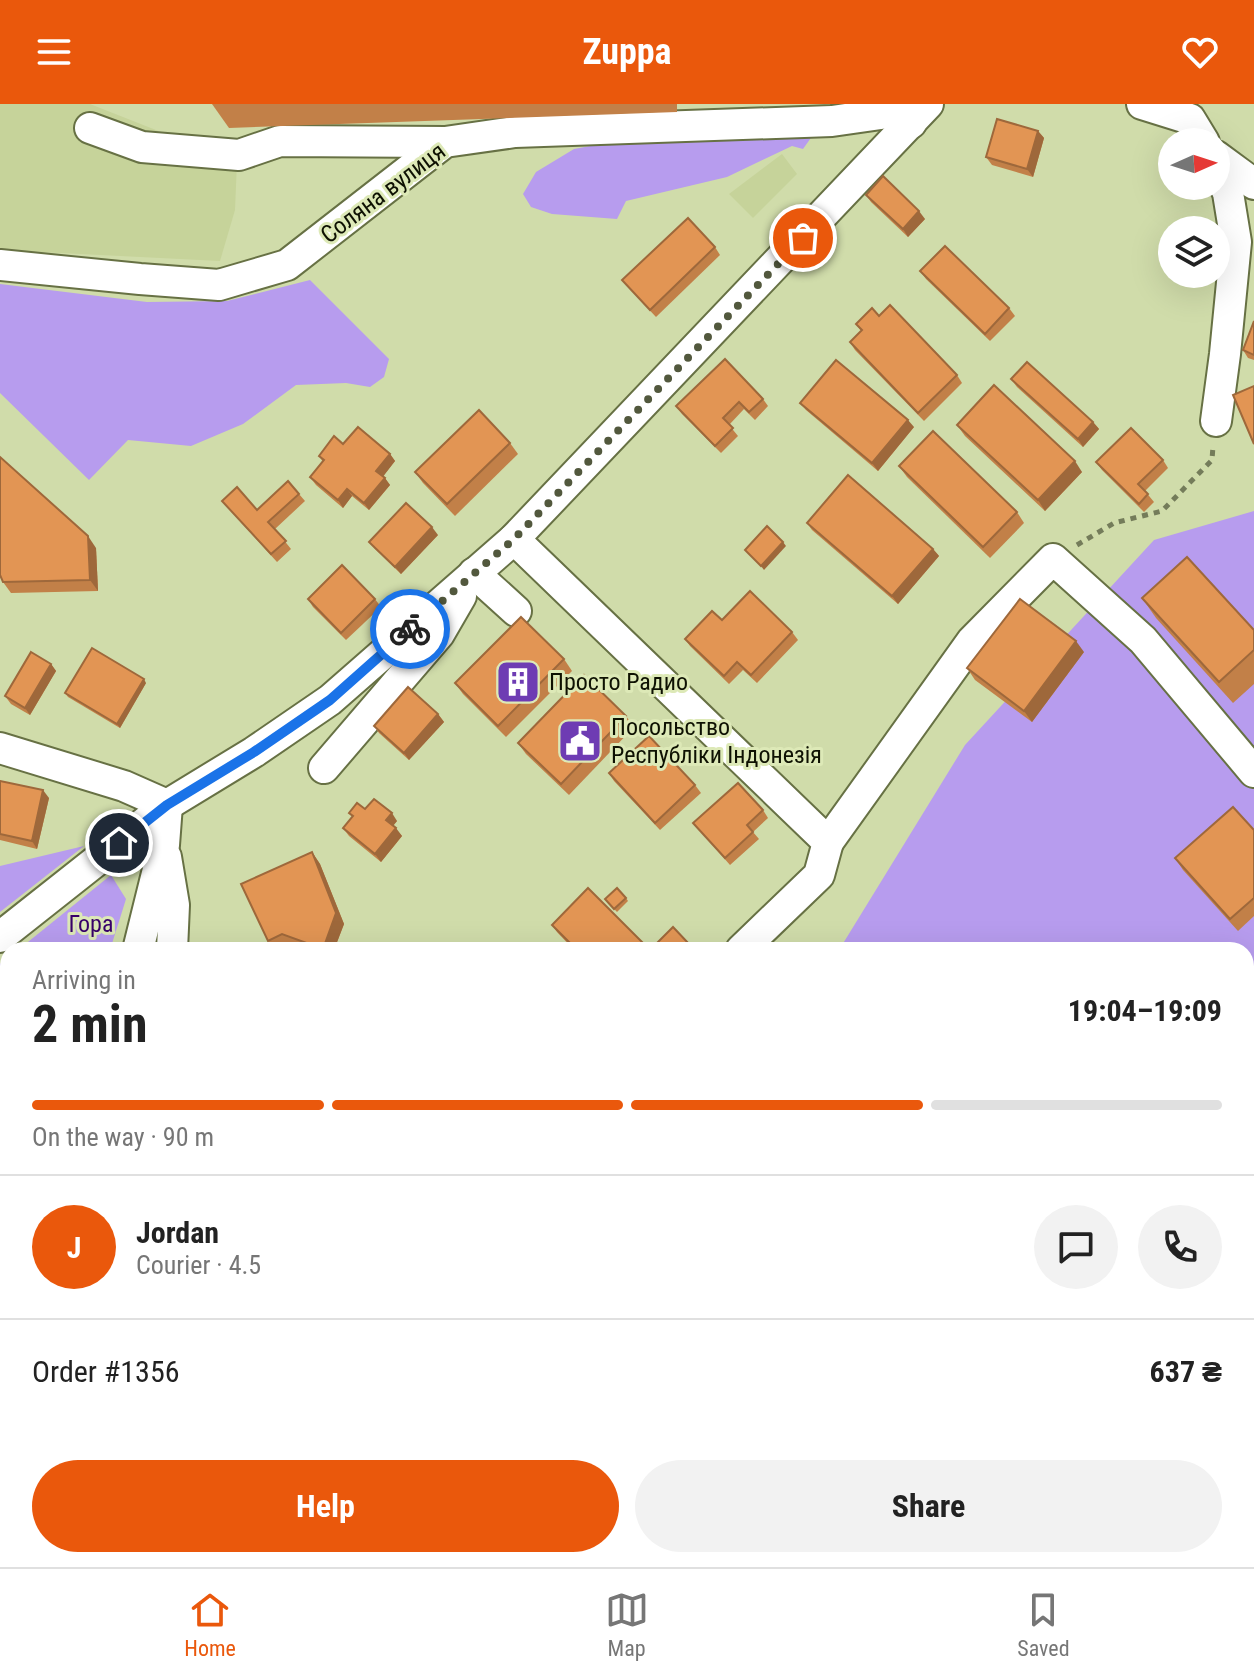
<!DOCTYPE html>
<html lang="en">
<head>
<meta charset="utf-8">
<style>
	body { margin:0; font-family:"Roboto Condensed",sans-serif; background:#f2f2f2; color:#222; height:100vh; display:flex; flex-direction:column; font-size:30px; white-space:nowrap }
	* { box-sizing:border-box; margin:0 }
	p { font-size:26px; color:#767676 }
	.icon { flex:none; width:44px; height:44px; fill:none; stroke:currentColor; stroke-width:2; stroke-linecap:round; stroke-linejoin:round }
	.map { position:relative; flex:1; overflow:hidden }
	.drawer { position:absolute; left:0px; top:838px; width:1254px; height:626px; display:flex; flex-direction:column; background:#fff; border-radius:24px 24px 0 0; box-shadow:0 8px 32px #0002 }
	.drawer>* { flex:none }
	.needle { width:52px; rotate:87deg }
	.fabs { position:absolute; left:1158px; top:24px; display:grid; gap:16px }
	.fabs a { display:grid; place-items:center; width:72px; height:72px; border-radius:50%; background:#fff; box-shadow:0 8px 32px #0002; font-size:40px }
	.pin { position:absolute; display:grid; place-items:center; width:68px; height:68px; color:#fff; margin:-34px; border:4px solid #fff; border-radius:50%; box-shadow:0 2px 8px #0007 }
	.courier { position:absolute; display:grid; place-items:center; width:80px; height:80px; margin:-40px; border:6px solid #1a73e8; border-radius:50%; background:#fff; color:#222; box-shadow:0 2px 10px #0007 }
	.summary em { font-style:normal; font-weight:700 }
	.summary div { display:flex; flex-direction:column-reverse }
	.summary { display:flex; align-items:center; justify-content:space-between; height:136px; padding:0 32px }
	h1 { font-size:52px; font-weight:700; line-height:60px }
	.bar { display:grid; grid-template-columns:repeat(4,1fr); gap:12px 8px; align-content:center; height:96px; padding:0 32px }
	.bar i { height:10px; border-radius:6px; background:#e0e0e0 }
	.bar .selected { background:#ea580c }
	.bar p { grid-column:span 4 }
	.line { display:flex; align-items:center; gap:20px; padding:0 32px; border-top:2px solid #e0e0e0 }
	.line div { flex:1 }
	.round { display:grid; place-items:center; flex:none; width:84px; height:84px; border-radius:42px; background:#f2f2f2 }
	.cta { display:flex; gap:16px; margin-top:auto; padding:16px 32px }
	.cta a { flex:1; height:92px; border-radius:48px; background:#ea580c; color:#fff; font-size:32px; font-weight:700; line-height:92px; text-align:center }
	.cta a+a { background:#f2f2f2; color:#222 }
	header { display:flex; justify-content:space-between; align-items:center; height:104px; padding:0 32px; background:#ea580c; color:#fff; font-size:36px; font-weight:700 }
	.menu { display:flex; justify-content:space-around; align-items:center; height:112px; border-top:2px solid #e0e0e0; background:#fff; font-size:22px; color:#767676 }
	.menu a { display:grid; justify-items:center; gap:4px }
	.menu .selected { color:#ea580c }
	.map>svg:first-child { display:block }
	.built { fill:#c6d39a }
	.green { fill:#b79cee }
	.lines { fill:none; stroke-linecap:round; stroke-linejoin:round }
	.minor-casing { stroke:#677144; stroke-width:34 }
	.path { stroke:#747c5a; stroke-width:5; stroke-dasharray:6 6; stroke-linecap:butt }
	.minor { stroke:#fff; stroke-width:30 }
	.wall { fill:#c28048 }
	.shaded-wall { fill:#9e683b }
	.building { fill:#e29554; stroke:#9e683b; stroke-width:2 }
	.done { stroke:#52583d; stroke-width:8; stroke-dasharray:0 14.4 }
	.route { stroke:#1a73e8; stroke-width:10 }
	.labels { text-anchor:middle; stroke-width:6; stroke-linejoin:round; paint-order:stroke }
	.street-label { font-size:24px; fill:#0e1102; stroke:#dde9b7 }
	.poi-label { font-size:24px; fill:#0e1102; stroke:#dde9b7; text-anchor:start }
	.park-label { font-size:24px; fill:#38016a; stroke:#dde9b7 }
</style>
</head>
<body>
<header><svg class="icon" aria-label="menu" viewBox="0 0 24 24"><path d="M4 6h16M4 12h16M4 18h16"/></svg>Zuppa<svg class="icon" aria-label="heart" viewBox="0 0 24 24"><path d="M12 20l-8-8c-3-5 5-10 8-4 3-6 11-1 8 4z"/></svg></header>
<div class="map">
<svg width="1254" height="1463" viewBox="0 0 1254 1463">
	<rect width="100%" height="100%" fill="#d0dcaa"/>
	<!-- built -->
	<g class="built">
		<polygon points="0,0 90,0 237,58 235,106 220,157 0,146"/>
		<polygon points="782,50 797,70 753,114 729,90"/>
		<polygon points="8,1153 8,1293 0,1302 0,1162"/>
		<polygon points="0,1364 8,1369 8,1456 305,1456 291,1463 0,1463"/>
	</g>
	<!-- green -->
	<g class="green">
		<polygon points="813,31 803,45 792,42 727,73 626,97 617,115 552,110 531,103 523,90 536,68 574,45 639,33"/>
		<polygon points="310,176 389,255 384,273 370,283 346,279 296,281 243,320 191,342 128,336 89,376 0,289 0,180 147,198 227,197"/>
		<polygon points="1254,407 1254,1463 297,1463 311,1456 1246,1456 1246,846 839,846 965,641 1154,436"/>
		<polygon points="84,742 0,808 0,762"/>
		<polygon points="111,771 126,795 110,846 18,846"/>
		<polygon points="8,854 8,1148 0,1157 0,860"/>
	</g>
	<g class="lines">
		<!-- minor casing -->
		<g class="minor-casing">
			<g id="minor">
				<polyline points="1142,0 1190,15 1204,38"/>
				<polyline points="90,24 142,43 239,51 280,37 445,38"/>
				<polyline points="1216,52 1254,80"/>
				<polyline points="0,161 140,175 219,181 287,161 445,38 515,28 832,17 881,10 899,4 911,19"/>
				<polyline points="1216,317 1225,250 1236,138 1228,89 1216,62"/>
				<polyline points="514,435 828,738 819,771 741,846"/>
				<polyline points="474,469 516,507"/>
				<polyline points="0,644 124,682 167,701"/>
				<polyline points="324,664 439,530 461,492"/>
				<polyline points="828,738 972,537 1053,455 1143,536 1254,668"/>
				<polyline points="166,753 174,801 172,846"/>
				<polyline points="0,833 167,701 254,648 330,596 514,435 928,0"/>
				<polyline points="138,846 164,741 167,701"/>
				<polyline points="0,1211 8,1203"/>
			</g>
		</g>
		<!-- path -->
		<polyline class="path" points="1077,441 1114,419 1162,407 1212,356 1213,342"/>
		<!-- minor -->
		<use href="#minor" class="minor"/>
	</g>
	<!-- wall -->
	<g class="wall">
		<polygon points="212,0 677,0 677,8 229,24"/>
		<polygon points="1038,27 1044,34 1033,73 992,61 986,53"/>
		<polygon points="866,91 925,115 908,133 871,98"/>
		<polygon points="715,143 720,151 656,213 628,183 622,176"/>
		<polygon points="920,167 1009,204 1015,212 990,237 926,175"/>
		<polygon points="879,212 957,271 962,279 924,317 855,246 850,238 861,227 856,220"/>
		<polygon points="1254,217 1254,256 1248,254 1243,246"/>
		<polygon points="1011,275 1093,318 1099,325 1083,343 1017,283"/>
		<polygon points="763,295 768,302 755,316 744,305 729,321 738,332 721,349 682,310 676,302"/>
		<polygon points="800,299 914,323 878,367 806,306"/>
		<polygon points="957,321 1082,368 1045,407 965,332"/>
		<polygon points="510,339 518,350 455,412 423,379 415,368"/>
		<polygon points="343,340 390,350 395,357 383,372 390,381 369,406 352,392 343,404 316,381 310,373 323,358 319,352"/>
		<polygon points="1163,356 1168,364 1145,387 1154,398 1144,408 1102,366 1096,358"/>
		<polygon points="899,362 1017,408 1024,419 990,454 907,373"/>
		<polygon points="299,390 305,397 275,425 291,445 277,458 228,404 222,397 257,406"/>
		<polygon points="807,419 933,445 939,452 898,500 812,426"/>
		<polygon points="438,431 401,470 375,445 369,438"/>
		<polygon points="96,444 98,487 11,489 3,478"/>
		<polygon points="1142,494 1254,526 1254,580 1233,599 1156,514"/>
		<polygon points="308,495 375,495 381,503 346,536 313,503"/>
		<polygon points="722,516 792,528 798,536 757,579 743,566 729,580 690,542 685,535"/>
		<polygon points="1084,548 1032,618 975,576 967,564"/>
		<polygon points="564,555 572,567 506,633 463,590 455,579"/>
		<polygon points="51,560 56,567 30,611 11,600 5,592"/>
		<polygon points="146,579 120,624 68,593 65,589"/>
		<polygon points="438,610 444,618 409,656 379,629 374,622"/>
		<polygon points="626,612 634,623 569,691 526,650 518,639"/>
		<polygon points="609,669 695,681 701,689 660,726 614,677"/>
		<polygon points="0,677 49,694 37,745 0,736"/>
		<polygon points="365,705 397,717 393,722 402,732 381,758 349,732 343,724 352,713 349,709"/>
		<polygon points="763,706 768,714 753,728 759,735 730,761 693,719"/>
		<polygon points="1254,726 1254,812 1238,827 1183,766 1175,754"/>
		<polygon points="312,748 320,760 344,820 334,846 303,846 290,841 281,846 274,846 268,837"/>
		<polygon points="626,794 628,797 617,808 605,795"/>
		<polygon points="552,821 650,846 574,846 557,828"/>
	</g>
	<!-- shaded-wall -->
	<g class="shaded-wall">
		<polygon points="1038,27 1044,34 1033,73 1027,65"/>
		<polygon points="919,107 925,115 908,133 903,125"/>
		<polygon points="908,316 914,323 878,367 872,359"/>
		<polygon points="1093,318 1099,325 1083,343 1078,335"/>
		<polygon points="390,350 395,357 382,374 376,367"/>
		<polygon points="1075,357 1082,368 1045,407 1038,396"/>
		<polygon points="385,374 390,381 369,406 364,399"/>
		<polygon points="347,385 352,392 343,404 338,396"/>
		<polygon points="432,423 438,431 401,470 395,463"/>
		<polygon points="88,432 96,444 98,487 90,476"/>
		<polygon points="783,438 786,442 764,466 761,462"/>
		<polygon points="933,445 939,452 898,500 892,492"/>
		<polygon points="1076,537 1084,548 1032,618 1024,607"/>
		<polygon points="51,560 56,567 30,611 25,604"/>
		<polygon points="144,575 146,579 120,624 117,620"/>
		<polygon points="438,610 444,618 409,656 404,649"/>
		<polygon points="43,686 49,694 37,745 32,737"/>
		<polygon points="392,709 397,717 391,724 386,716"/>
		<polygon points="396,724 402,732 381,758 375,750"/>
		<polygon points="312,748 320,760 344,820 334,846 323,845"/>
	</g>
	<!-- building -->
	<g class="building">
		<polygon points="997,15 1038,27 1027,65 986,53"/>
		<polygon points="883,72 919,107 903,125 866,91"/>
		<polygon points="688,114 715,143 650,206 622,176"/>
		<polygon points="945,142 1009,204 985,230 920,167"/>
		<polygon points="890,201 957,271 918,309 850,238 862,226 856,220 872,204 879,212"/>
		<polygon points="1254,217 1254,251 1243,246"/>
		<polygon points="725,255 763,295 749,308 739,298 723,314 733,324 715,342 676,302"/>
		<polygon points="836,256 908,316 872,359 800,299"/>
		<polygon points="1027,258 1093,318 1078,335 1011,275"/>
		<polygon points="994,281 1075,357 1038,396 957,321"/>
		<polygon points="1254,282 1254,340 1233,291"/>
		<polygon points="479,306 510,339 447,400 415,368"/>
		<polygon points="358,323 390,350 376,367 385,374 364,399 347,385 338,396 310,373 324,356 319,352 334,332 343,340"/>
		<polygon points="1131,324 1163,356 1138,380 1148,390 1139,400 1096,358"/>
		<polygon points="933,327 1017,408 983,443 899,362"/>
		<polygon points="0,353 88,432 90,476 3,478 0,471"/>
		<polygon points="848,371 933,445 892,492 807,419"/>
		<polygon points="288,377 299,390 268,418 286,437 271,450 222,397 237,383 257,406"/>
		<polygon points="406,399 432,423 395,463 369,438"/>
		<polygon points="767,422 783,438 761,462 745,446"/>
		<polygon points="1187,453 1254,526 1254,546 1219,578 1142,494"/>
		<polygon points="342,461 375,495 341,529 308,495"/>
		<polygon points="750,487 792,528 751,571 737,558 724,572 685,535 712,507 722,516"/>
		<polygon points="1020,495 1076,537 1024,607 967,564"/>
		<polygon points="521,513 564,555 498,622 455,579"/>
		<polygon points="92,544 144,575 117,620 65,589"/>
		<polygon points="31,548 51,560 25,604 5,592"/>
		<polygon points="584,571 626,612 561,680 518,639"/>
		<polygon points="408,583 438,610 404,649 374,622"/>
		<polygon points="649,632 695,681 655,719 609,669"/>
		<polygon points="0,677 43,686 32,737 0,730"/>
		<polygon points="738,679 763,706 747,721 753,728 725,754 693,719"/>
		<polygon points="374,695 392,709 386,716 396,724 375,750 343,724 353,712 349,709 357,699 365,705"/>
		<polygon points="1233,703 1254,726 1254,794 1230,815 1175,754"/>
		<polygon points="312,748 336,809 323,845 282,830 268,837 241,780"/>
		<polygon points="588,784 650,846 577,846 552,821"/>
		<polygon points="617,784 626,794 614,805 605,795"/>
		<polygon points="673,823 690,841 685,846 658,846 654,842"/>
	</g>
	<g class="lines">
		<!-- done -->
		<polyline class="done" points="410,525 514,435 803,134"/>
		<!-- route -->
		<polyline class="route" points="119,739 167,701 254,648 330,596 410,525"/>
	</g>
	<!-- icons -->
	<defs>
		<g id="building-square" transform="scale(2.3)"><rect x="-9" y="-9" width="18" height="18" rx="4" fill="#6e3cb3" stroke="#dde9b7"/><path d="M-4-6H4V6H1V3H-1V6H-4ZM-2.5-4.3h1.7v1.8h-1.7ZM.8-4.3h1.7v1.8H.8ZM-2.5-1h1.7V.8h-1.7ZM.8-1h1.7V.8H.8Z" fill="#fff"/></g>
		<g id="civic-square" transform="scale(2.3)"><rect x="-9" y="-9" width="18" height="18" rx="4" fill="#6e3cb3" stroke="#dde9b7"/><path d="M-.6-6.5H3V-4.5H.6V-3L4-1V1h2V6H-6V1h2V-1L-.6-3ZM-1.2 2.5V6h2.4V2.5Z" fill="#fff"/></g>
	</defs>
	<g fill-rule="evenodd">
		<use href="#building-square" x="518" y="578"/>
		<use href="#civic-square" x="580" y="637"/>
	</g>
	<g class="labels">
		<!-- street labels -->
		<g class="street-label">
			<text transform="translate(383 89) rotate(-37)" y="8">Соляна вулиця</text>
		</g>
		<!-- poi labels -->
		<g class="poi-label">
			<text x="549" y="586">Просто Радио</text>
			<text x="611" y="631">Посольство<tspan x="611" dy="28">Республіки Індонезія</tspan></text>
		</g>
		<!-- park labels -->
		<g class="park-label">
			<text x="91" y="828">Гора</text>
		</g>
	</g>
</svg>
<div class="fabs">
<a><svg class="needle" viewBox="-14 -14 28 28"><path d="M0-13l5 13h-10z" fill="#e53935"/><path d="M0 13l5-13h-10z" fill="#767676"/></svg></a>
<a><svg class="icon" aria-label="layers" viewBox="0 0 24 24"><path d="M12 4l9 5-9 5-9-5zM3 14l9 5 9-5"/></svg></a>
</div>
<div class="pin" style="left:803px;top:134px;background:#ea580c"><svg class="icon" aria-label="bag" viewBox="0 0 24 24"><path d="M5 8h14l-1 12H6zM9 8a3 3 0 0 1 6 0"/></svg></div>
<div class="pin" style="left:119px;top:739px;background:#1f2937"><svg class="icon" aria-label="home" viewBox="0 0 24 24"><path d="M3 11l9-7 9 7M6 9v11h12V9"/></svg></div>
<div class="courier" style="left:410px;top:525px"><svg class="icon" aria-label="bike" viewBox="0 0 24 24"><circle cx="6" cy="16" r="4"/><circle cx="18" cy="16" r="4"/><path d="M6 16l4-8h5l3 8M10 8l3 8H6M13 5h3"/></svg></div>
<section class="drawer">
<div class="summary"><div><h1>2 min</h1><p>Arriving in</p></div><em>19:04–19:09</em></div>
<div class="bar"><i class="selected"></i><i class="selected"></i><i class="selected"></i><i></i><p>On the way · 90 m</p></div>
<div class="line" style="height:144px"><b class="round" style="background:#ea580c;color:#fff">J</b><div><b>Jordan</b><p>Courier · 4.5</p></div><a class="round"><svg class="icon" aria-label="chat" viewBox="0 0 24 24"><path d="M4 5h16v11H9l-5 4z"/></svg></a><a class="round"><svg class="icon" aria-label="phone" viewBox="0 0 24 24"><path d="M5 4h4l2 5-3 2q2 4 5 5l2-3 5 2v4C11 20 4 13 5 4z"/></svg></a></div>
<div class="line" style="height:104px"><div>Order #1356</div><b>637 ₴</b></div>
<div class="cta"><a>Help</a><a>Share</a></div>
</section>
</div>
<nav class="menu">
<a class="selected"><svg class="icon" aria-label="home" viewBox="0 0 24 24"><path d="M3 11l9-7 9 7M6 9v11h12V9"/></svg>Home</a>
<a><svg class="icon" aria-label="map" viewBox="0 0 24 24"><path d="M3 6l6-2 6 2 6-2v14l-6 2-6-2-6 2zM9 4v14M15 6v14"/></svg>Map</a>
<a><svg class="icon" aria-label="saved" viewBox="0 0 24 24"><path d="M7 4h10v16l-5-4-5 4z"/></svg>Saved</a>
</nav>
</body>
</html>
